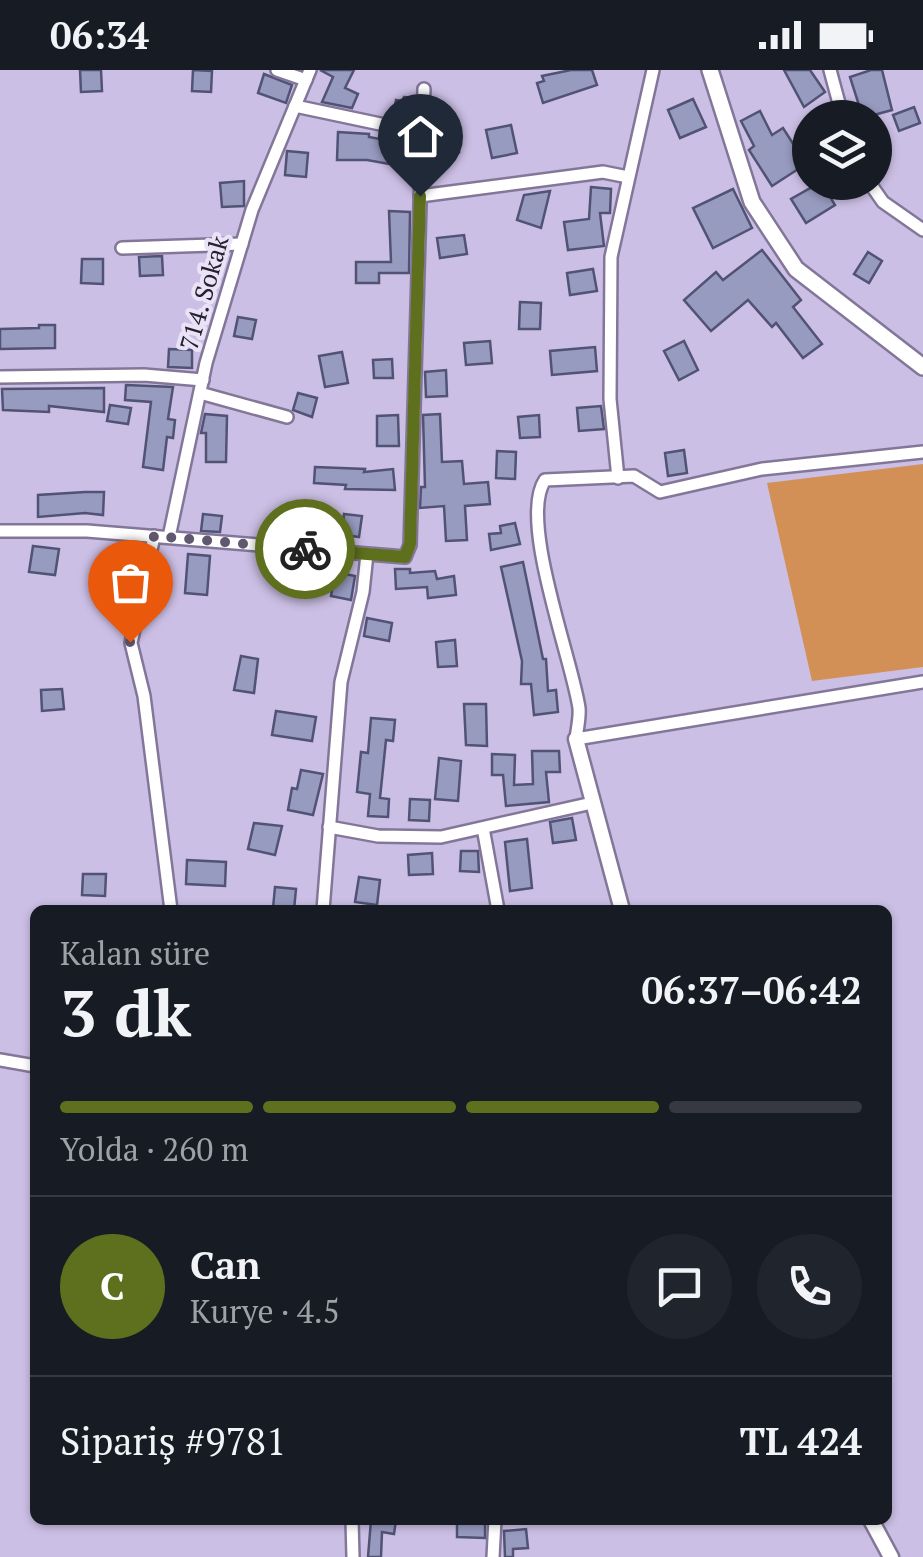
<!DOCTYPE html>
<html lang="tr">
<head>
<meta charset="utf-8">
<style>
	body { margin:0; font-family:"PT Serif",serif; background:#20242c; color:#f1f3f6; height:100vh; display:flex; flex-direction:column; font-size:38px; white-space:nowrap }
	* { box-sizing:border-box; margin:0 }
	p { font-size:32px; color:#9ea1a6 }
	.icon { flex:none; width:55px; height:55px; fill:none; stroke:currentColor; stroke-width:2; stroke-linecap:round; stroke-linejoin:round }
	.map { position:relative; flex:1; overflow:hidden }
	.drawer { position:absolute; left:30px; top:835px; width:862px; height:620px; display:flex; flex-direction:column; background:#171b24; border-radius:15px; box-shadow:0 2px 8px #0004 }
	.drawer>* { flex:none }
	.buttons { position:absolute; left:792px; top:30px; display:grid; gap:20px }
	.buttons a { display:grid; place-items:center; width:100px; height:100px; border-radius:50%; background:#171b24; box-shadow:0 2px 8px #0004; font-size:50px }
	.pin { position:absolute; display:grid; place-items:center; width:85px; height:85px; color:#fff; margin:-102px -42px; border-radius:50% 50% 50% 0; rotate:-45deg; box-shadow:0 0 10px #0007 }
	.pin .icon { rotate:45deg }
	.courier { position:absolute; display:grid; place-items:center; width:100px; height:100px; margin:-50px; border:8px solid #5e701d; border-radius:50%; background:#fff; color:#222; box-shadow:0 2px 12px #0007 }
	.summary em { font-style:normal; font-weight:800 }
	.summary div { display:flex; flex-direction:column-reverse }
	.summary { display:flex; align-items:center; justify-content:space-between; height:170px; padding:0 30px }
	h1 { font-size:65px; font-weight:800; line-height:75px }
	.bar { display:grid; grid-template-columns:repeat(4,1fr); gap:15px 10px; align-content:center; height:120px; padding:0 30px }
	.bar i { height:12px; border-radius:8px; background:#363941 }
	.bar .selected { background:#5e701d }
	.bar p { grid-column:span 4 }
	.line { display:flex; align-items:center; gap:25px; padding:0 30px; border-top:2px solid #363941 }
	.line div { flex:1 }
	.round { display:grid; place-items:center; flex:none; width:105px; height:105px; border-radius:52px; background:#20242c }
	.status { display:flex; justify-content:space-between; align-items:center; height:70px; padding:0 50px; background:#171b24; direction:ltr }
	.status svg { height:28px; fill:currentColor }
	.map>svg:first-child { display:block }
	.green { fill:#d29057 }
	.building { fill:#989bc0; stroke:#515374; stroke-width:2.5 }
	.lines { fill:none; stroke-linecap:round; stroke-linejoin:round }
	.minor-casing { stroke:#837799; stroke-width:16 }
	.tertiary-casing { stroke:#837799; stroke-width:19 }
	.secondary-casing { stroke:#837799; stroke-width:20 }
	.minor { stroke:#fff; stroke-width:11 }
	.tertiary { stroke:#fff; stroke-width:14 }
	.secondary { stroke:#fff; stroke-width:15 }
	.done { stroke:#60586f; stroke-width:10; stroke-dasharray:0 18 }
	.route { stroke:#5e701d; stroke-width:12 }
	.labels { text-anchor:middle; stroke-width:8; stroke-linejoin:round; paint-order:stroke }
	.street-label { font-size:25px; fill:#26212f; stroke:#eae3f7 }
</style>
</head>
<body>
<div class="status"><b>06:34</b><svg viewBox="0 0 49 12"><path d="M0 12V9h3v3zM5 12V6h3v6zM10 12V3h3v9zM15 12V0h3v12zM26 1h20v11H26zM47 4h2v5h-2z"/></svg></div>
<div class="map">
<svg width="923" height="1487" viewBox="0 0 923 1487">
	<rect width="100%" height="100%" fill="#ccbfe5"/>
	<!-- green -->
	<polygon class="green" points="923,394 923,597 812,611 767,413"/>
	<!-- building -->
	<g class="building">
		<polygon points="80,0 101,0 102,21 81,22"/>
		<polygon points="193,0 212,1 211,22 192,21"/>
		<polygon points="320,0 354,0 345,18 358,24 352,38 322,32 333,7"/>
		<polygon points="571,0 592,0 597,15 543,33 537,13 544,11 542,6"/>
		<polygon points="784,0 810,0 825,22 804,37"/>
		<polygon points="871,0 882,0 892,40 863,48 850,7"/>
		<polygon points="264,4 292,15 286,33 258,23"/>
		<polygon points="404,27 414,28 413,51 393,47 396,30 402,31"/>
		<polygon points="693,29 706,57 680,68 668,40"/>
		<polygon points="914,37 920,53 899,61 893,45"/>
		<polygon points="760,41 772,65 783,58 806,94 772,116 749,80 754,76 741,51"/>
		<polygon points="511,55 517,83 492,88 486,60"/>
		<polygon points="338,62 369,64 369,67 412,75 412,98 367,90 337,90"/>
		<polygon points="457,62 459,82 441,83 440,63"/>
		<polygon points="287,81 308,83 306,107 285,105"/>
		<polygon points="244,111 244,136 222,137 220,113"/>
		<polygon points="821,112 835,135 806,153 791,129"/>
		<polygon points="591,117 611,119 610,143 600,143 604,176 568,180 564,152 589,149"/>
		<polygon points="733,119 752,158 713,178 693,138"/>
		<polygon points="550,121 541,158 517,150 524,125"/>
		<polygon points="389,141 410,142 409,203 379,203 379,213 356,213 356,192 391,192"/>
		<polygon points="464,165 467,184 440,188 437,168"/>
		<polygon points="762,180 801,230 793,237 822,274 803,288 776,253 772,257 748,230 711,261 684,230 716,202 723,210"/>
		<polygon points="868,182 882,191 869,213 854,204"/>
		<polygon points="162,186 163,205 140,206 139,187"/>
		<polygon points="82,189 103,189 103,214 81,213"/>
		<polygon points="593,199 597,221 570,225 567,203"/>
		<polygon points="520,232 541,233 540,259 519,259"/>
		<polygon points="238,247 256,250 252,269 234,266"/>
		<polygon points="39,255 55,255 55,278 0,279 0,259 39,258"/>
		<polygon points="490,271 492,293 466,295 464,273"/>
		<polygon points="684,271 698,300 679,310 664,281"/>
		<polygon points="595,277 597,301 552,305 550,281"/>
		<polygon points="169,279 192,280 192,298 168,297"/>
		<polygon points="342,282 348,313 325,317 319,286"/>
		<polygon points="392,289 393,308 374,308 373,290"/>
		<polygon points="446,300 447,326 426,327 425,302"/>
		<polygon points="126,315 173,317 168,349 175,350 173,368 167,367 163,400 143,397 151,332 125,330"/>
		<polygon points="104,318 104,342 49,336 49,342 3,340 2,319"/>
		<polygon points="298,323 317,328 312,347 293,340"/>
		<polygon points="110,335 131,338 128,354 107,351"/>
		<polygon points="601,336 604,359 579,361 577,338"/>
		<polygon points="205,344 227,346 226,392 206,392 206,363 201,363"/>
		<polygon points="440,344 442,392 462,391 464,414 488,412 490,434 465,436 467,470 446,471 444,436 420,438 421,417 425,417 423,345"/>
		<polygon points="398,345 399,376 377,376 377,346"/>
		<polygon points="539,345 540,367 520,368 518,347"/>
		<polygon points="684,380 687,403 668,406 665,383"/>
		<polygon points="497,381 516,382 515,409 496,408"/>
		<polygon points="315,397 365,399 364,402 393,399 395,420 345,419 346,415 314,413"/>
		<polygon points="85,422 104,422 103,445 85,443 38,447 38,425"/>
		<polygon points="203,444 222,446 220,462 201,461"/>
		<polygon points="344,444 362,446 359,467 337,464 336,472 312,470 314,450 343,453"/>
		<polygon points="515,453 520,474 491,480 489,464 501,463 500,456"/>
		<polygon points="123,475 142,476 137,501 121,500"/>
		<polygon points="33,476 59,479 55,505 29,502"/>
		<polygon points="188,484 210,486 207,525 185,523"/>
		<polygon points="523,492 543,589 546,589 548,621 556,620 558,642 534,645 531,614 521,614 522,591 501,497"/>
		<polygon points="395,499 410,499 410,503 435,501 437,509 454,506 456,525 428,528 427,517 396,519"/>
		<polygon points="335,502 355,506 351,530 331,526"/>
		<polygon points="367,548 392,553 389,571 364,566"/>
		<polygon points="455,570 457,596 438,597 436,572"/>
		<polygon points="241,586 258,589 254,623 234,620"/>
		<polygon points="62,619 64,639 42,641 41,620"/>
		<polygon points="464,634 486,634 487,676 466,675"/>
		<polygon points="276,641 316,647 312,671 272,665"/>
		<polygon points="371,648 395,650 393,671 386,670 380,728 389,729 388,747 368,746 370,724 357,722 361,682 368,683"/>
		<polygon points="532,681 559,681 560,702 546,702 549,732 506,736 503,705 492,705 492,684 515,685 514,715 533,714"/>
		<polygon points="439,688 461,691 458,731 435,729"/>
		<polygon points="301,700 323,704 313,745 288,740 292,718 297,719"/>
		<polygon points="410,729 430,730 429,751 409,750"/>
		<polygon points="572,748 576,770 553,773 550,752"/>
		<polygon points="254,753 282,756 275,785 248,779"/>
		<polygon points="527,769 532,818 510,821 505,772"/>
		<polygon points="461,781 478,781 479,802 460,801"/>
		<polygon points="432,783 433,804 409,805 408,785"/>
		<polygon points="187,790 226,792 225,816 186,814"/>
		<polygon points="83,804 106,804 105,826 82,825"/>
		<polygon points="359,807 380,810 377,835 355,832"/>
		<polygon points="275,817 296,819 294,840 273,838"/>
		<polygon points="371,1450 396,1450 394,1464 382,1462 381,1487 368,1487"/>
		<polygon points="457,1450 485,1450 485,1468 457,1467"/>
		<polygon points="526,1459 528,1478 513,1479 513,1487 505,1487 504,1461"/>
	</g>
	<g class="lines">
		<!-- minor casing -->
		<g class="minor-casing">
			<g id="minor">
				<polyline points="277,0 306,10"/>
				<polyline points="830,0 843,48"/>
				<polyline points="422,66 424,19"/>
				<polyline points="869,112 883,132 923,160"/>
				<polyline points="420,126 603,102 628,107"/>
				<polyline points="122,178 242,174"/>
				<polyline points="0,307 144,305 203,310"/>
				<polyline points="200,323 287,347"/>
				<path d="M923,382L762,399L660,422L634,406L545,410C518,449 572,589 579,638C580,648 577,659 576,669L923,612"/>
				<polyline points="618,408 610,329 611,187 653,0"/>
				<polyline points="0,461 87,461 405,487 410,475 422,66 418,62 295,36"/>
				<polyline points="154,466 131,573 144,626 171,840"/>
				<polyline points="169,467 206,293 252,140 310,0"/>
				<polyline points="329,757 378,766 441,767 592,733"/>
				<polyline points="483,758 498,840"/>
				<polyline points="323,840 341,612 363,522 367,484"/>
				<polyline points="0,990 35,996"/>
				<polyline points="352,1450 353,1487"/>
				<polyline points="493,1487 495,1450"/>
			</g>
		</g>
		<!-- tertiary casing -->
		<g class="tertiary-casing">
			<g id="tertiary">
				<polyline points="576,669 622,840"/>
				<polyline points="871,1450 891,1487"/>
			</g>
		</g>
		<!-- secondary casing -->
		<g class="secondary-casing">
			<polyline id="secondary" points="710,0 752,132 796,199 923,297"/>
		</g>
		<!-- minor -->
		<use href="#minor" class="minor"/>
		<!-- tertiary -->
		<use href="#tertiary" class="tertiary"/>
		<!-- secondary -->
		<use href="#secondary" class="secondary"/>
	</g>
	<g class="lines">
		<!-- done -->
		<polyline class="done" points="130,572 154,466 305,479"/>
		<!-- route -->
		<polyline class="route" points="305,479 405,487 410,474 420,126"/>
	</g>
	<g class="labels">
		<!-- street labels -->
		<g class="street-label">
			<text transform="translate(204 223) rotate(-74)" y="9">714. Sokak</text>
		</g>
	</g>
</svg>
<div class="buttons">
<a><svg class="icon" aria-label="layers" viewBox="0 0 24 24"><path d="M12 4l9 5-9 5-9-5zM3 14l9 5 9-5"/></svg></a>
</div>
<div class="pin" style="left:130px;top:572px;background:#ea580c"><svg class="icon" aria-label="bag" viewBox="0 0 24 24"><path d="M5 8h14l-1 12H6zM9 8a3 3 0 0 1 6 0"/></svg></div>
<div class="pin" style="left:420px;top:126px;background:#1f2937"><svg class="icon" aria-label="home" viewBox="0 0 24 24"><path d="M3 11l9-7 9 7M6 9v11h12V9"/></svg></div>
<div class="courier" style="left:305px;top:479px"><svg class="icon" aria-label="bike" viewBox="0 0 24 24"><circle cx="6" cy="16" r="4"/><circle cx="18" cy="16" r="4"/><path d="M6 16l4-8h5l3 8M10 8l3 8H6M13 5h3"/></svg></div>
<section class="drawer">
<div class="summary"><div><h1>3 dk</h1><p>Kalan süre</p></div><em>06:37–06:42</em></div>
<div class="bar"><i class="selected"></i><i class="selected"></i><i class="selected"></i><i></i><p>Yolda · 260 m</p></div>
<div class="line" style="height:180px"><b class="round" style="background:#5e701d;color:#fff">C</b><div><b>Can</b><p>Kurye · 4.5</p></div><a class="round"><svg class="icon" aria-label="chat" viewBox="0 0 24 24"><path d="M4 5h16v11H9l-5 4z"/></svg></a><a class="round"><svg class="icon" aria-label="phone" viewBox="0 0 24 24"><path d="M5 4h4l2 5-3 2q2 4 5 5l2-3 5 2v4C11 20 4 13 5 4z"/></svg></a></div>
<div class="line" style="height:130px"><div>Sipariş #9781</div><b>TL 424</b></div>
</section>
</div>
</body>
</html>
